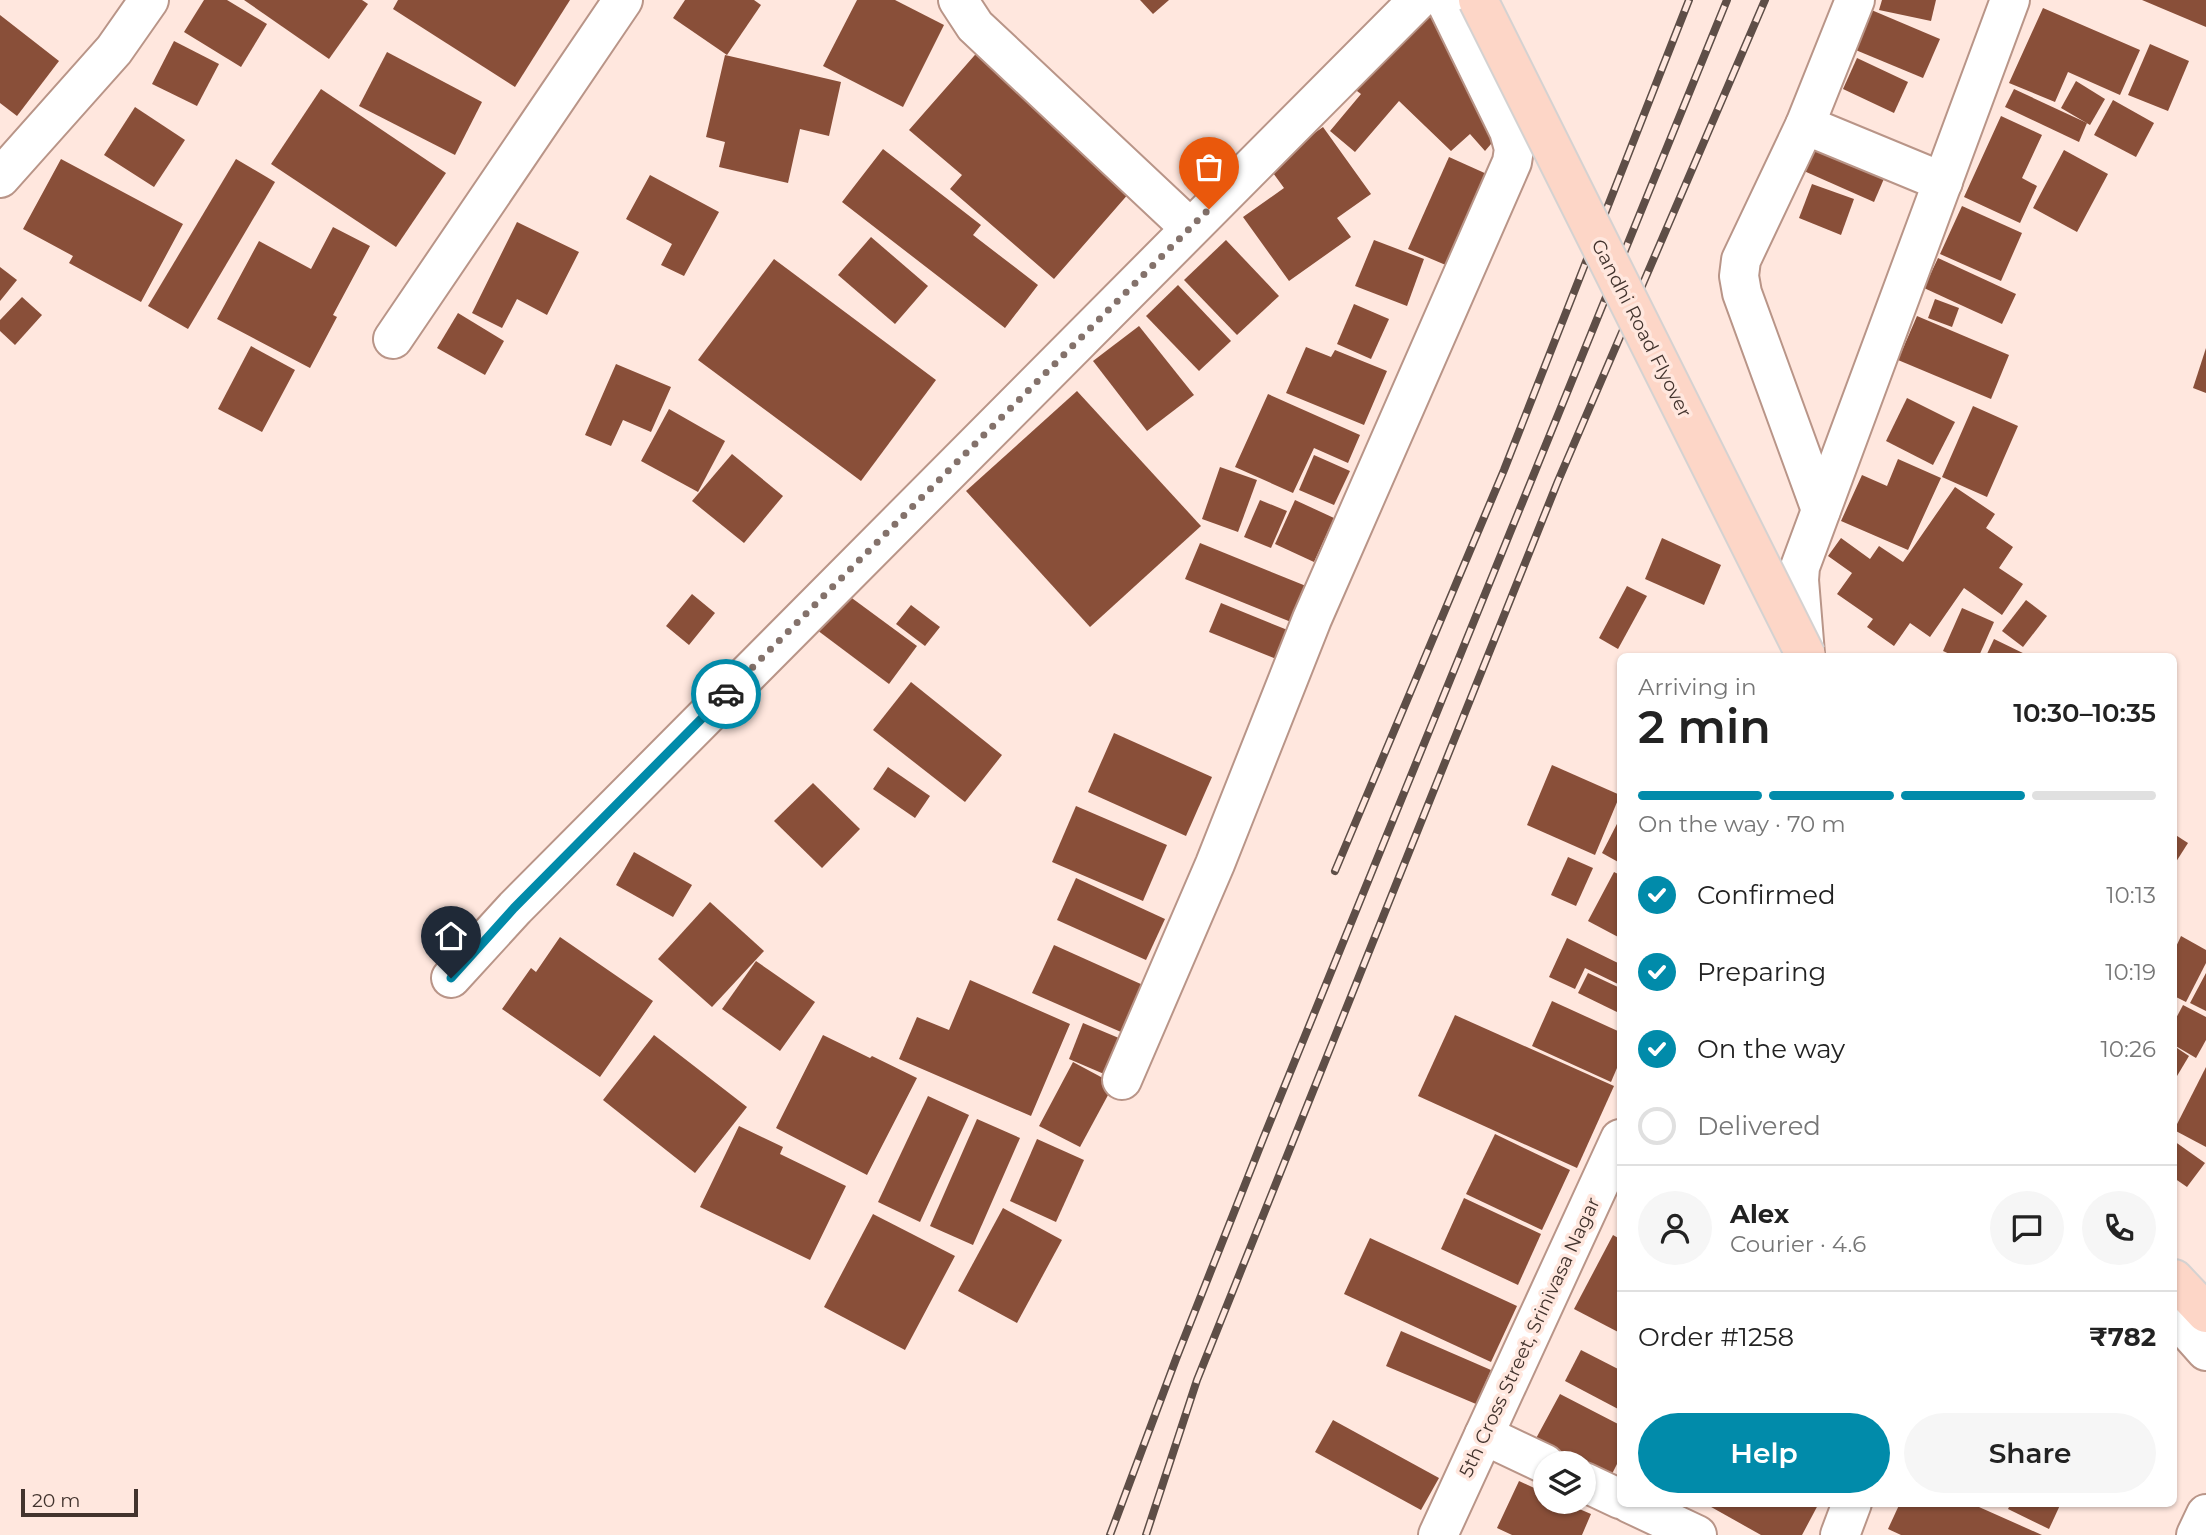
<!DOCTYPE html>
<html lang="en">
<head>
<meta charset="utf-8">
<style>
	body { margin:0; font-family:Montserrat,sans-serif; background:#f6f6f6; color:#222; height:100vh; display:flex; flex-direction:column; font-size:26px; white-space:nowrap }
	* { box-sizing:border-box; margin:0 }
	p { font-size:23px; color:#767676 }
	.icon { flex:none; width:38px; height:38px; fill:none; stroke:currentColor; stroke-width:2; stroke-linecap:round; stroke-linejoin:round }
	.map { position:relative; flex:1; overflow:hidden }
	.side { position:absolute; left:1617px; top:653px; width:560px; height:854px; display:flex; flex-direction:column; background:#fff; border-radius:10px; box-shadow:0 2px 5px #0004 }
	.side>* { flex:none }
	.controls { position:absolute; left:1533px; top:1451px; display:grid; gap:14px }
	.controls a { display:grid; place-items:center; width:63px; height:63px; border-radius:50%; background:#fff; box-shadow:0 2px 5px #0004; font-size:35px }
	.scale { position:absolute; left:21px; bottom:18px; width:117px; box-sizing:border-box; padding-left:7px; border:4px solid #42332d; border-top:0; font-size:19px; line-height:24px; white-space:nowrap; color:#42332d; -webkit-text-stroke:5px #ffe7de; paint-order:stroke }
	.pin { position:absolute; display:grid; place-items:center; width:60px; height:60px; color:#fff; margin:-72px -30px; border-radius:50% 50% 50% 0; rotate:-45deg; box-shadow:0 0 7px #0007 }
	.pin .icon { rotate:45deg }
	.courier { position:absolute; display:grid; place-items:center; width:70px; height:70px; margin:-35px; border:5px solid #018baa; border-radius:50%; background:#fff; color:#222; box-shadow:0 2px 9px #0007 }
	.overview em { font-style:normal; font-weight:600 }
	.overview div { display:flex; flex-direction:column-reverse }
	.overview { display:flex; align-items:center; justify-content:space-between; height:119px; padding:0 21px }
	h1 { font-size:46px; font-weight:600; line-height:52px }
	.bar { display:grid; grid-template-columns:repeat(4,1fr); gap:10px 7px; align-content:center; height:84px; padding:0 21px }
	.bar i { height:9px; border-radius:5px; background:#e0e0e0 }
	.bar .on { background:#018baa }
	.bar p { grid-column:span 4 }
	.line { display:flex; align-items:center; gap:18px; padding:0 21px; border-top:2px solid #e0e0e0 }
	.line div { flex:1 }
	.round { display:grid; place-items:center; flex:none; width:74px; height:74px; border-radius:37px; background:#f6f6f6 }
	ol { padding:0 21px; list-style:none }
	li { display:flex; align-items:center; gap:21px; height:77px }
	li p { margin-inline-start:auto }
	li .icon { padding:7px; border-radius:50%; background:#018baa; color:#fff; stroke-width:4 }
	li:last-child { color:#767676 }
	li i { width:38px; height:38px; border:4px solid #e0e0e0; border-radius:50% }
	.button { display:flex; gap:14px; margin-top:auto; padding:14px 21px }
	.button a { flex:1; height:80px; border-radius:42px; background:#018baa; color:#fff; font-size:28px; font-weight:600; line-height:80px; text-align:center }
	.button a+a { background:#f6f6f6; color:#222 }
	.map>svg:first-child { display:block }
	.building { fill:#894f39 }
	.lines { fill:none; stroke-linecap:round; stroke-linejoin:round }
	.minor-casing { stroke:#b99588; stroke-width:42 }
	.major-casing { stroke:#d5d2d1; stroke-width:42 }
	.minor { stroke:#fff; stroke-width:38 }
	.major { stroke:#fdd6c7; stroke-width:38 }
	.rail-casing { stroke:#5e4e47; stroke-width:8 }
	.rail { stroke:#ffe7de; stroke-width:5; stroke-dasharray:16; stroke-linecap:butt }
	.major-bridge-casing { stroke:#d5d2d1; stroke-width:42; stroke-linecap:butt }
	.major-bridge { stroke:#fdd6c7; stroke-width:38 }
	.done { stroke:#84726b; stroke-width:7; stroke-dasharray:0 12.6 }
	.route { stroke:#018baa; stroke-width:9 }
	.labels { text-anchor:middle; stroke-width:7; stroke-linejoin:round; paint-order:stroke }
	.street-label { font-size:19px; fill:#42332d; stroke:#ffe7de }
</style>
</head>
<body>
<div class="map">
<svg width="2206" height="1535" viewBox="0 0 2206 1535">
	<rect width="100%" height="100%" fill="#ffe7de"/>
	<!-- building -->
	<g class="building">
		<polygon points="204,0 227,0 267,24 241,67 184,32"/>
		<polygon points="244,0 362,0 368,4 329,59"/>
		<polygon points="398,0 570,0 515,87 393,9"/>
		<polygon points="685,0 754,0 761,5 727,55 673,18"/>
		<polygon points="857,0 895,0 944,25 903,107 823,66"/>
		<polygon points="1140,0 1169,0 1153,14"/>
		<polygon points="1882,0 1936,0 1931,21 1879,10"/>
		<polygon points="2142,0 2206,0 2206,27"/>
		<polygon points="1434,6 1502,131 1485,151 1470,134 1451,151 1399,101 1355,152 1330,131 1361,94 1353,88"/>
		<polygon points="1862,6 1940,39 1923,78 1846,46"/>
		<polygon points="2043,8 2140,50 2120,95 2068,72 2055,102 2009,83"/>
		<polygon points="0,15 59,61 17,116 0,103"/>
		<polygon points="174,41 219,64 197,106 152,84"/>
		<polygon points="2150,44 2189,61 2168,111 2128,95"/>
		<polygon points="981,48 1137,184 1054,279 950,189 962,175 909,130"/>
		<polygon points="387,52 482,102 455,155 359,106"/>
		<polygon points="725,55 841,82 829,136 800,129 788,183 719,167 725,142 706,137"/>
		<polygon points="1857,58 1908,82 1894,113 1843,89"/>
		<polygon points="2076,81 2105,99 2090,125 2061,108"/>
		<polygon points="321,89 446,173 396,247 271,164"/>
		<polygon points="2014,89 2087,123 2079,142 2005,107"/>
		<polygon points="2113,100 2154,123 2136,157 2094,135"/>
		<polygon points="135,107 185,140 154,187 104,155"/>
		<polygon points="2001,116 2042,135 2022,178 2037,186 2020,223 1964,197"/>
		<polygon points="1323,127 1371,194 1337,218 1351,237 1289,281 1243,217 1284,188 1268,166"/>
		<polygon points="1816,143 1886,174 1874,202 1804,171"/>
		<polygon points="883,149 981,225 973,235 1038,285 1005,328 842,202"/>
		<polygon points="2064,150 2108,174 2077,232 2033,208"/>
		<polygon points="1449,157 1489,175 1448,266 1408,249"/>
		<polygon points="61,159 183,224 141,302 69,263 73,256 23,229"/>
		<polygon points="236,159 275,182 188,329 148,306"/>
		<polygon points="650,175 719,212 684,276 661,265 672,244 626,219"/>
		<polygon points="1812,184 1854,199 1841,235 1799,218"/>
		<polygon points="1962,206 2022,233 2001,281 1940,254"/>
		<polygon points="517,222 579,252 547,315 517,299 502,328 472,313"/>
		<polygon points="333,227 370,246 333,315 337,317 310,368 217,319 259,241 311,269"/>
		<polygon points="871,237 928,286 895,324 838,275"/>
		<polygon points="1226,240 1279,296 1237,335 1184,280"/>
		<polygon points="1374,240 1424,259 1407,306 1355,286"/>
		<polygon points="1938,258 2016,294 2002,324 1924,288"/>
		<polygon points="774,259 936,380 861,481 698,360"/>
		<polygon points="0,267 17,280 0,301"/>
		<polygon points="1178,285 1231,341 1199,371 1146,316"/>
		<polygon points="22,297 42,315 15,345 0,331 0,320"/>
		<polygon points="1935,299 1959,308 1952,327 1928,318"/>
		<polygon points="1354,304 1389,319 1371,359 1337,344"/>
		<polygon points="458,313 504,341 485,375 437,348"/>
		<polygon points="1917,316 2009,355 1991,399 1898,360"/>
		<polygon points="1139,326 1194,395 1147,431 1093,361"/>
		<polygon points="251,346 295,370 262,432 218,409"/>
		<polygon points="1306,347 1331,357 1335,350 1387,371 1364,425 1286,393"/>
		<polygon points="2206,348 2206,393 2193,388"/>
		<polygon points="616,364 671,387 651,432 623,420 611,446 585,435"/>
		<polygon points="1077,391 1201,526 1090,627 966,491"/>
		<polygon points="1268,394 1360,435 1348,463 1314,448 1293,493 1235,467"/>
		<polygon points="1907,398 1955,422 1933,465 1886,441"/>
		<polygon points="1973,406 2018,426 1987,497 1942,477"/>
		<polygon points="669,409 725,441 698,492 641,461"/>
		<polygon points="732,454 783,496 744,543 692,501"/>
		<polygon points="1314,455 1350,471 1334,505 1299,490"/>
		<polygon points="1898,459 1941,478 1908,550 1841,521 1862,475 1887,486"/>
		<polygon points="1220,467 1257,480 1238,532 1202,519"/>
		<polygon points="1955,487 1995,514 1986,528 2013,547 1999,568 2023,584 2002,615 1964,588 1930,637 1910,623 1894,646 1867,627 1873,619 1837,594 1852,573 1828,556 1841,538 1870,559 1879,546 1903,562"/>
		<polygon points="1260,500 1287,511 1271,548 1244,537"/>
		<polygon points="1295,500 1334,518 1314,562 1275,544"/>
		<polygon points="1662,538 1721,565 1704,605 1645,579"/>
		<polygon points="1200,543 1311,588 1296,624 1185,579"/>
		<polygon points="1627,586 1647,596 1618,649 1599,638"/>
		<polygon points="845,593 917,646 889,684 817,630"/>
		<polygon points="692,594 715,613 689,645 666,626"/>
		<polygon points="2026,600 2047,616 2023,647 2002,631"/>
		<polygon points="1221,603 1290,631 1279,660 1209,632"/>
		<polygon points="911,605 940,627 925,646 896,624"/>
		<polygon points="1962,608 1994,622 1979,656 1954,656 1943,651"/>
		<polygon points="1994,639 2029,656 1986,656"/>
		<polygon points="911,682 1002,755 965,802 873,730"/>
		<polygon points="1114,733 1212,777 1186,836 1088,792"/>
		<polygon points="1552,765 1620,795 1595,855 1527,825"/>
		<polygon points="888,767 930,796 915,818 873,789"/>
		<polygon points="813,783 860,829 822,868 774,821"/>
		<polygon points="1076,806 1167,845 1143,901 1052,862"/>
		<polygon points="1620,818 1620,863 1602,853"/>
		<polygon points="2174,834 2188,843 2174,865"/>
		<polygon points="634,852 692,885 673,917 616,885"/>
		<polygon points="1568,857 1593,868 1576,906 1551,895"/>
		<polygon points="1614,872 1620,875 1620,938 1588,921"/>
		<polygon points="1076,878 1165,919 1146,960 1057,920"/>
		<polygon points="710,902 764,951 712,1007 658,959"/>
		<polygon points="2181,936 2206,950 2206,963 2186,1002 2174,996 2174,951"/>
		<polygon points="560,937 653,1001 600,1077 502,1009 531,968 536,972"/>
		<polygon points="1567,938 1620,964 1620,985 1585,968 1575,989 1549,977"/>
		<polygon points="1054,945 1143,985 1121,1032 1032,993"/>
		<polygon points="756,961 815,1002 780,1051 722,1009"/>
		<polygon points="1588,973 1620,988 1619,1013 1578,993"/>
		<polygon points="2206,973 2206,1011 2190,1003"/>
		<polygon points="970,980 1070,1024 1031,1116 899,1059 917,1017 949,1030"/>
		<polygon points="1552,1001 1620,1032 1620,1061 1611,1082 1532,1046"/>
		<polygon points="2183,1005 2206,1017 2206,1040 2196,1058 2174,1045 2174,1022"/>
		<polygon points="1455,1015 1614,1086 1577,1168 1418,1096"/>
		<polygon points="1083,1023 1126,1041 1111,1077 1069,1059"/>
		<polygon points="654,1035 747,1107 695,1173 603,1100"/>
		<polygon points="823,1035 870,1058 872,1056 917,1078 867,1175 776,1128"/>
		<polygon points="2174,1046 2189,1056 2174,1081"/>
		<polygon points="1073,1062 1114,1084 1080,1147 1039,1126"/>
		<polygon points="2206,1067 2206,1147 2174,1130"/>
		<polygon points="928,1096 969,1115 920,1222 878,1202"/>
		<polygon points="977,1119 1020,1138 973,1245 930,1226"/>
		<polygon points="739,1126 783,1147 780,1154 846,1186 810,1260 700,1207"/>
		<polygon points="1495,1134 1570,1170 1542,1230 1466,1194"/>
		<polygon points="1037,1139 1084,1160 1056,1222 1010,1201"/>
		<polygon points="2174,1141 2205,1163 2187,1187 2174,1178"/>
		<polygon points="1464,1198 1541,1234 1518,1285 1441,1249"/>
		<polygon points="1003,1208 1062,1240 1017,1323 958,1291"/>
		<polygon points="873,1214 955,1256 905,1350 824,1307"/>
		<polygon points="1613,1235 1620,1239 1620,1333 1574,1309"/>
		<polygon points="1370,1238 1517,1306 1491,1362 1344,1294"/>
		<polygon points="1401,1331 1491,1370 1476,1404 1386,1366"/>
		<polygon points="1581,1350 1620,1370 1620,1410 1565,1381"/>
		<polygon points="1560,1394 1620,1425 1620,1458 1607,1484 1584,1471 1584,1463 1568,1463 1533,1444"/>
		<polygon points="1333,1420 1439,1478 1421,1510 1315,1452"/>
		<polygon points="1519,1481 1545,1493 1545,1502 1563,1502 1591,1514 1582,1535 1512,1535 1497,1528"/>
		<polygon points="1704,1503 1819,1503 1802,1535 1761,1535"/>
		<polygon points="1900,1503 1970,1503 2042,1535 1901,1535 1888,1529"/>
		<polygon points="2011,1503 2061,1503 2049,1529 2008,1509"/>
	</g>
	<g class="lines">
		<!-- minor casing -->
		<g class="minor-casing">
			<g id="minor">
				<polyline points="958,0 975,26 1190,228"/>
				<polyline points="1805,125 1943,182"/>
				<polyline points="0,178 114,50 149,0"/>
				<polyline points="393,339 623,0"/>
				<polyline points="1821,510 1742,293 1739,276 1741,260 1805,125 1855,0"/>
				<polyline points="1805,654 1799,580 1800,567 2010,0"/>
				<polyline points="451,978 515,908 1418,0"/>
				<polyline points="1122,1080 1215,864 1312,619 1512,162 1514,149 1509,131 1445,0"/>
				<polyline points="2174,1315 2206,1351"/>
				<polyline points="1484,1435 1545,1464"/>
				<polyline points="1584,1482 1620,1499"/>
				<polyline points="1629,1503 1697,1535"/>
				<polyline points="1438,1535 1620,1139"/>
				<polyline points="1840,1535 1852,1503"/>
				<polyline points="2196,1535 2206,1514"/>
			</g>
		</g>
		<!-- major casing -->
		<g class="major-casing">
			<polyline id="major" points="2174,1279 2206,1313"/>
		</g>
		<!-- minor -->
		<use href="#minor" class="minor"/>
		<!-- major -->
		<use href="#major" class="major"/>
		<!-- rail casing -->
		<g class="rail-casing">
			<g id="rail">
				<polyline points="1335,871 1504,470 1689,0"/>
				<polyline points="1110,1535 1176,1359 1263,1139 1727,0"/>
				<polyline points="1146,1535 1197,1380 1558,481 1765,0"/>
			</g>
		</g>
		<!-- rail -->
		<use href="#rail" class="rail"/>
		<!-- major-bridge casing -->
		<g class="major-bridge-casing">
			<polyline id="major-bridge" points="1478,0 1806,656"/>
		</g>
		<!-- major-bridge -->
		<use href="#major-bridge" class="major-bridge"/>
	</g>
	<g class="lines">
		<!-- done -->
		<polyline class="done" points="726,694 1209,209"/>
		<!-- route -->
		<polyline class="route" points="451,978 514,908 726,694"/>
	</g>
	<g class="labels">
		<!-- street labels -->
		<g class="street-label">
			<text transform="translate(1642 328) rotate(63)" y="7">Gandhi Road Flyover</text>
			<text transform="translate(1529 1337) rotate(-65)" y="7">5th Cross Street, Srinivasa Nagar</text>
		</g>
	</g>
</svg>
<div class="controls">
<a><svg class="icon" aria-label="layers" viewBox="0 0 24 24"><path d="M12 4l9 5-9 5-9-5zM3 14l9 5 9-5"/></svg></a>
</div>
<div class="scale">20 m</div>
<div class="pin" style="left:1209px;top:209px;background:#ea580c"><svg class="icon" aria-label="bag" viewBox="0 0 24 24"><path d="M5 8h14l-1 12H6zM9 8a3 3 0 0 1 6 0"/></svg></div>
<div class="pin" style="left:451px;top:978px;background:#1f2937"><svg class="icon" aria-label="home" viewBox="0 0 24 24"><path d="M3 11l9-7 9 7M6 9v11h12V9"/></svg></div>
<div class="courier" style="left:726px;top:694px"><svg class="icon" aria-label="car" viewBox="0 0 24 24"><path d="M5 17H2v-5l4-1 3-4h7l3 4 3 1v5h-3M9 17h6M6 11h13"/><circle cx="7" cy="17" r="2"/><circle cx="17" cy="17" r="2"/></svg></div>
<section class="side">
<div class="overview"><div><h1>2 min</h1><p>Arriving in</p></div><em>10:30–10:35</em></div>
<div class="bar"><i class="on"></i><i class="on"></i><i class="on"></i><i></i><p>On the way · 70 m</p></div>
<ol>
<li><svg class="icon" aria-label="check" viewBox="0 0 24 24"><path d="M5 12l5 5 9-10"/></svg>Confirmed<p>10:13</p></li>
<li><svg class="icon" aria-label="check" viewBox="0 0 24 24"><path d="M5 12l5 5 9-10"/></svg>Preparing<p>10:19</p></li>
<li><svg class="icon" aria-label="check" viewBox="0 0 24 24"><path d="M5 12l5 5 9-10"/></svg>On the way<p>10:26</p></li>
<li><i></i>Delivered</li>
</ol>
<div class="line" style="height:126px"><a class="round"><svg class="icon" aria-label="person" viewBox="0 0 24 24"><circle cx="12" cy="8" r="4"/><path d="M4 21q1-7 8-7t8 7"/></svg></a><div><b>Alex</b><p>Courier · 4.6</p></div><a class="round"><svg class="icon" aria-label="chat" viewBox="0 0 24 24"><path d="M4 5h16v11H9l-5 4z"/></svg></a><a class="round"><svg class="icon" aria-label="phone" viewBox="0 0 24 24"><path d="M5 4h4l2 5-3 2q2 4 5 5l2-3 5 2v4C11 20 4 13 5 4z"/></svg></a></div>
<div class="line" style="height:91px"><div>Order #1258</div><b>₹782</b></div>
<div class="button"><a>Help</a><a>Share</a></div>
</section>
</div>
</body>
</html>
